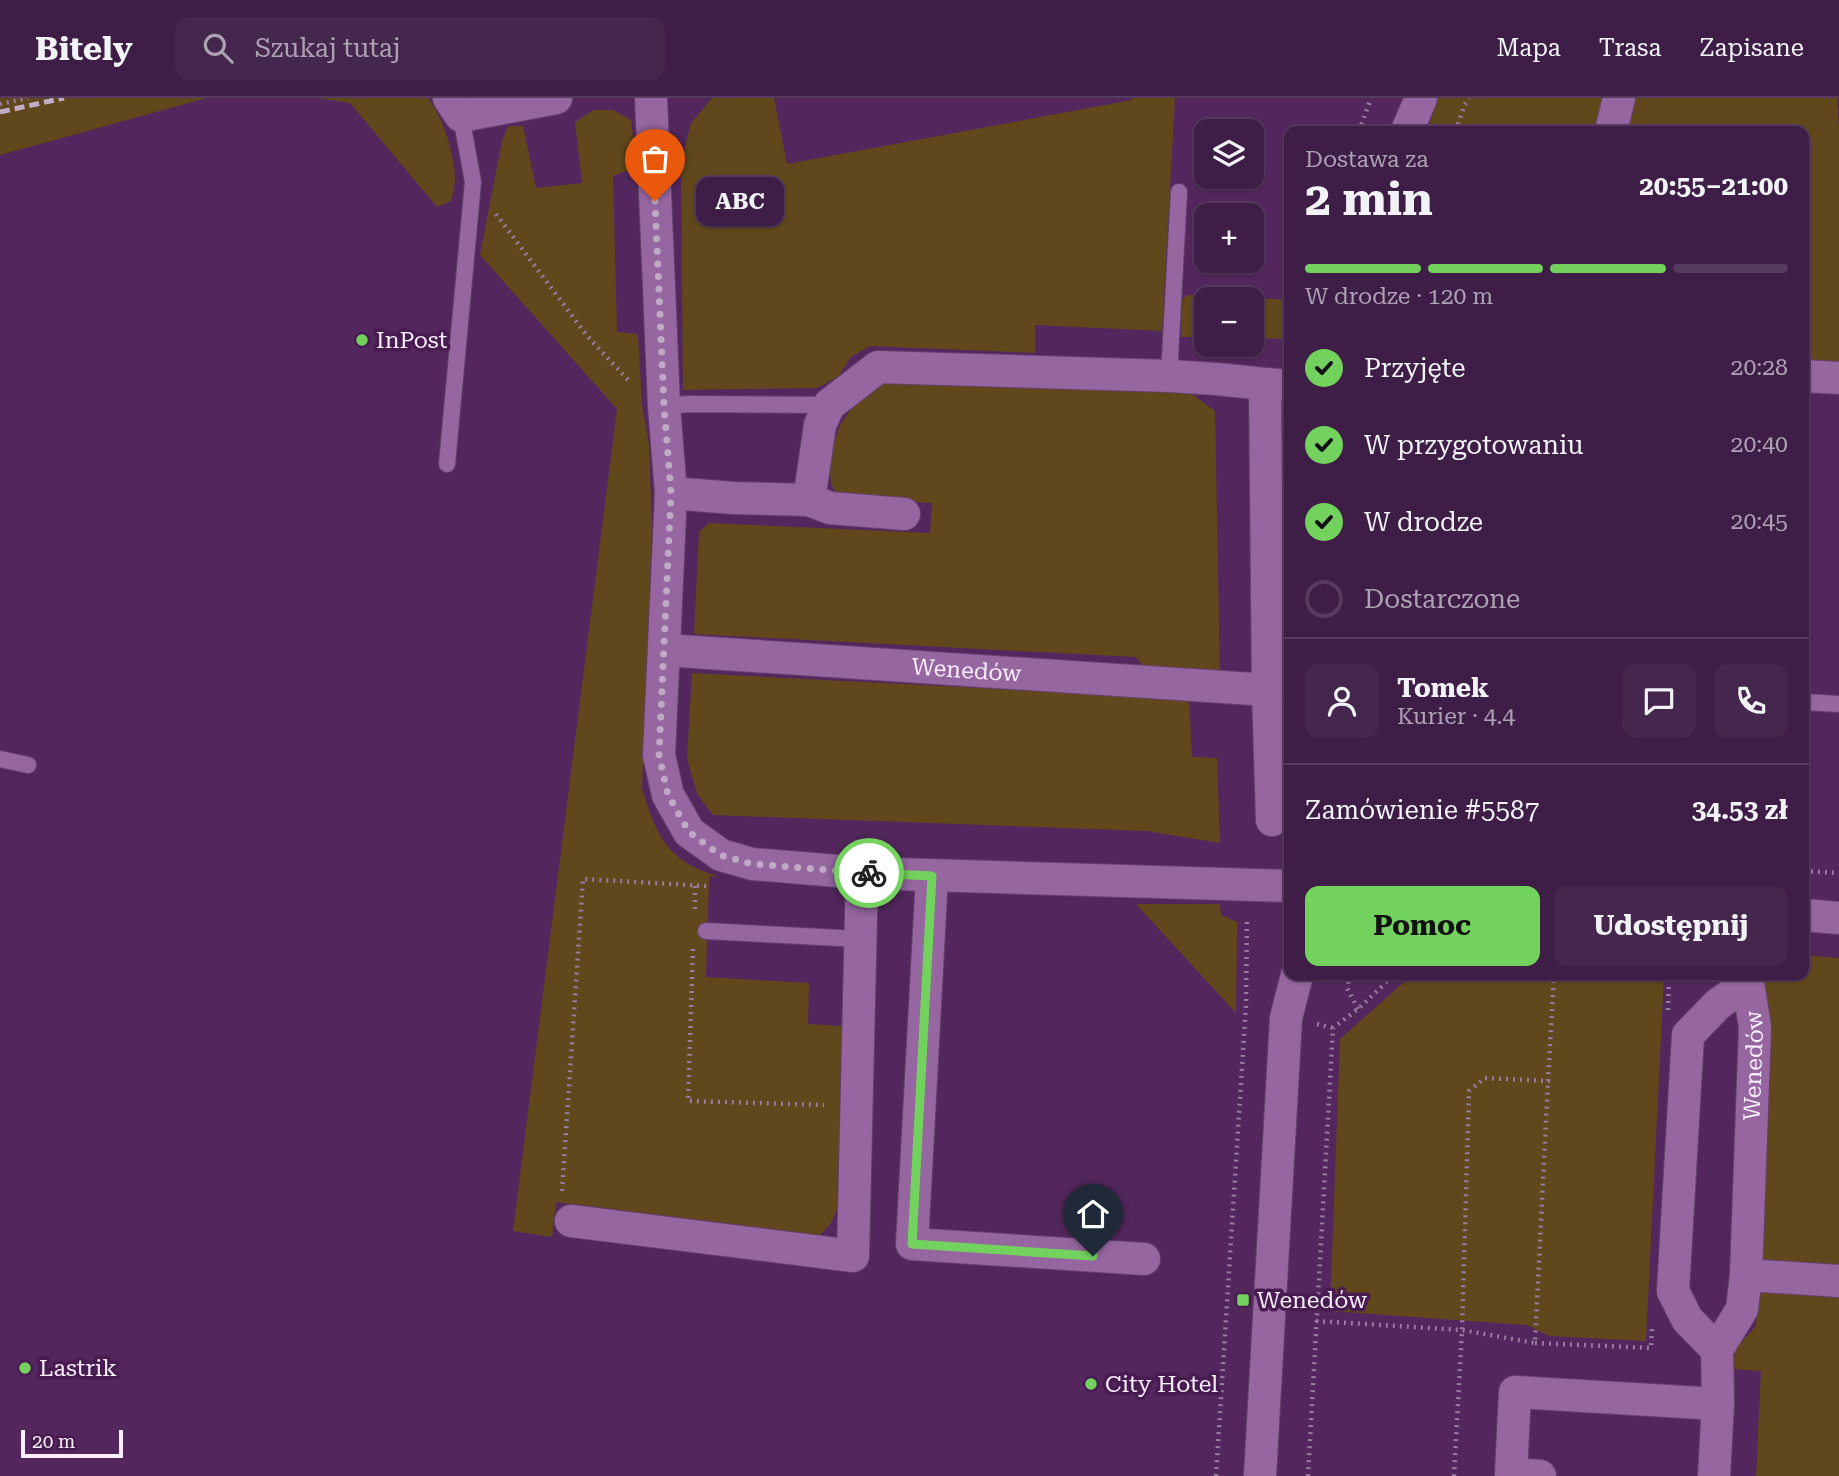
<!DOCTYPE html>
<html lang="pl">
<head>
<meta charset="utf-8">
<style>
	body { margin:0; font-family:"Roboto Serif",serif; background:#45264d; color:#f1f3f6; height:100vh; display:flex; flex-direction:column; font-size:26px; white-space:nowrap }
	* { box-sizing:border-box; margin:0 }
	p { font-size:23px; color:#ada2b3 }
	.icon { flex:none; width:38px; height:38px; fill:none; stroke:currentColor; stroke-width:2; stroke-linecap:round; stroke-linejoin:round }
	.map { position:relative; flex:1; overflow:hidden }
	.details { position:absolute; left:1284px; top:28px; width:525px; height:854px; display:flex; flex-direction:column; background:#3e1d46; border-radius:14px; box-shadow:0 2px 5px #0004,0 0 0 2px #573b5f }
	.details>* { flex:none }
	.controls { position:absolute; left:1194px; top:21px; display:grid; gap:14px }
	.controls a { display:grid; place-items:center; width:70px; height:70px; border-radius:14px; background:#3e1d46; box-shadow:0 2px 5px #0004,0 0 0 2px #573b5f; font-size:35px }
	.scale { position:absolute; left:21px; bottom:18px; width:102px; box-sizing:border-box; padding-left:7px; border:4px solid #f9effc; border-top:0; font-size:19px; line-height:24px; white-space:nowrap; color:#f9effc; -webkit-text-stroke:5px #481c51; paint-order:stroke }
	.pin { position:absolute; display:grid; place-items:center; width:60px; height:60px; color:#fff; margin:-72px -30px; border-radius:50% 50% 50% 0; rotate:-45deg; box-shadow:0 0 7px #0007 }
	.pin .icon { rotate:45deg }
	.courier { position:absolute; display:grid; place-items:center; width:70px; height:70px; margin:-35px; border:5px solid #72d25d; border-radius:50%; background:#fff; color:#222; box-shadow:0 2px 9px #0007 }
	.bubble { position:absolute; height:49px; border-radius:14px; background:#3e1d46; box-shadow:0 2px 5px #0004,0 0 0 2px #573b5f; font-size:23px; font-weight:700; line-height:49px; text-align:center }
	.summary em { font-style:normal; font-weight:700 }
	.summary div { display:flex; flex-direction:column-reverse }
	.summary { display:flex; align-items:center; justify-content:space-between; height:119px; padding:0 21px }
	h1 { font-size:46px; font-weight:700; line-height:52px }
	.bar { display:grid; grid-template-columns:repeat(4,1fr); gap:10px 7px; align-content:center; height:84px; padding:0 21px }
	.bar i { height:9px; border-radius:5px; background:#573b5f }
	.bar .on { background:#72d25d }
	.bar p { grid-column:span 4 }
	.line { display:flex; align-items:center; gap:18px; padding:0 21px; border-top:2px solid #573b5f }
	.line div { flex:1 }
	.round { display:grid; place-items:center; flex:none; width:74px; height:74px; border-radius:14px; background:#45264d }
	ol { padding:0 21px; list-style:none }
	li { display:flex; align-items:center; gap:21px; height:77px }
	li p { margin-inline-start:auto }
	li .icon { padding:7px; border-radius:50%; background:#72d25d; color:#111; stroke-width:4 }
	li:last-child { color:#ada2b3 }
	li i { width:38px; height:38px; border:4px solid #573b5f; border-radius:50% }
	.button { display:flex; gap:14px; margin-top:auto; padding:14px 21px }
	.button a { flex:1; height:80px; border-radius:14px; background:#72d25d; color:#111; font-size:28px; font-weight:700; line-height:80px; text-align:center }
	.button a+a { background:#45264d; color:#f1f3f6 }
	header { display:flex; align-items:center; gap:42px; box-sizing:border-box; height:98px; padding:0 35px; background:#3e1d46; border-bottom:2px solid #573b5f }
	header strong { font-size:33px }
	nav { display:flex; gap:38px; margin-inline-start:auto; font-size:24px }
	.search { width:490px; height:63px; background:#45264d; display:flex; align-items:center; gap:18px; box-sizing:border-box; padding:0 24px; border-radius:14px; color:#ada2b3; font-size:26px }
	.map>svg:first-child { display:block }
	.green { fill:#60481c }
	.lines { fill:none; stroke-linecap:round; stroke-linejoin:round }
	.lane-casing { stroke:#66426e; stroke-width:18 }
	.street-casing { stroke:#66426e; stroke-width:34 }
	.path { stroke:#997ba0; stroke-width:4.5; stroke-dasharray:2 5; stroke-linecap:butt }
	.lane { stroke:#9566a0; stroke-width:16 }
	.street { stroke:#9566a0; stroke-width:32 }
	.rail { stroke:#c2adc7; stroke-width:5; stroke-dasharray:10 5; stroke-linecap:butt }
	.done { stroke:#bfa9c4; stroke-width:7; stroke-dasharray:0 12.6 }
	.route { stroke:#72d25d; stroke-width:9 }
	.poi-dot { fill:#72d25d; stroke:#481c51; stroke-width:2.5 }
	.labels { text-anchor:middle; stroke-width:7; stroke-linejoin:round; paint-order:stroke }
	.poi-label { font-size:23px; fill:#f9effc; stroke:#481c51; text-anchor:start }
	.street-label { font-size:23px; fill:#f9effc; stroke:#481c51 }
</style>
</head>
<body>
<header>
<strong>Bitely</strong>
<div class="search"><svg class="icon" aria-label="search" viewBox="0 0 24 24"><circle cx="10" cy="10" r="6"/><path d="M15 15l6 6"/></svg>Szukaj tutaj</div>
<nav><a>Mapa</a><a>Trasa</a><a>Zapisane</a></nav>
</header>
<div class="map">
<svg width="1839" height="1378" viewBox="0 0 1839 1378">
	<rect width="100%" height="100%" fill="#53275d"/>
	<!-- green -->
	<g class="green">
		<polygon points="0,0 207,0 0,57"/>
		<path d="M318,0H428C443,20 454,54 455,80C455,87 453,95 451,103L437,109L350,5Z"/>
		<polygon points="712,0 774,0 787,66 1132,2 1132,0 1175,0 1162,233 1035,227 1035,255 870,248 851,259 838,279 817,290 683,292 681,65 691,25"/>
		<polygon points="1438,0 1837,0 1839,31 1839,266 1804,266 1804,33 1427,33"/>
		<path d="M594,12H613L631,22L637,69L613,78L617,234L638,236L642,307L649,347L652,426L642,690C656,737 667,763 717,778L709,779L706,879L809,885L808,926L842,928L837,1111L831,1125L820,1137L556,1104L552,1139L513,1133L617,311L480,157L502,43L508,28H523L536,90L582,85L575,24Z"/>
		<polygon points="1188,197 1290,202 1290,241 1251,240 1251,201 1206,201 1206,239 1181,239 1182,201"/>
		<polygon points="896,282 1185,291 1215,313 1220,580 1152,576 1135,559 694,536 699,434 709,425 930,435 932,405 842,401 831,387 829,360 840,327 869,286"/>
		<polygon points="692,575 1189,601 1192,659 1217,660 1220,745 1147,733 713,717 697,696 687,660"/>
		<polygon points="1136,806 1220,806 1221,817 1237,824 1236,915"/>
		<polygon points="1804,857 1839,860 1839,1173 1761,1169 1771,943 1762,877 1804,877"/>
		<polygon points="1412,877 1664,877 1646,1243 1549,1238 1527,1227 1330,1213 1340,941"/>
		<polygon points="1759,1183 1839,1188 1839,1378 1756,1378 1761,1273 1731,1271 1736,1250 1756,1228"/>
	</g>
	<g class="lines">
		<!-- lane casing -->
		<g class="lane-casing">
			<g id="lane">
				<polyline points="1169,278 1179,94"/>
				<polyline points="664,308 689,306 829,307"/>
				<polyline points="447,366 473,84 461,18"/>
				<polyline points="1804,604 1839,606"/>
				<polyline points="0,661 28,667"/>
				<polyline points="706,833 860,841"/>
			</g>
		</g>
		<!-- street casing -->
		<g class="street-casing">
			<g id="street">
				<polyline points="449,0 461,18 556,0"/>
				<polyline points="651,0 664,308 671,395 659,657 668,697 689,734 721,757 752,766 862,775 1290,788"/>
				<polyline points="1407,33 1421,0"/>
				<polyline points="1611,33 1619,0"/>
				<polyline points="1804,278 1839,280"/>
				<polyline points="671,395 733,400 809,402 820,327 829,307 878,269 1169,278 1217,281 1265,286"/>
				<polyline points="809,402 830,410 904,416"/>
				<path id="s1" d="M664,552L1268,592L1272,722"/>
				<polyline points="1268,592 1265,286 1290,288"/>
				<polyline points="932,778 912,1146 1144,1161"/>
				<polyline points="1804,817 1839,820"/>
				<polyline points="571,1123 853,1158 862,775"/>
				<polyline points="1746,1177 1839,1183"/>
				<polyline points="1717,1252 1687,1221 1673,1193 1688,937 1718,906 1748,885"/>
				<polyline points="1260,1378 1286,920 1297,877"/>
				<polyline points="1540,1378 1511,1376 1515,1294 1718,1306"/>
				<path id="s2" d="M1714,1378L1718,1306L1717,1252L1742,1211L1746,1177L1755,929L1748,885L1749,877"/>
			</g>
		</g>
		<!-- path -->
		<g class="path">
			<polyline points="0,6 28,0"/>
			<polyline points="1359,33 1371,0"/>
			<polyline points="1456,33 1464,8 1469,0"/>
			<polyline points="496,116 588,239 630,284"/>
			<polyline points="1804,773 1839,775"/>
			<polyline points="695,811 695,787"/>
			<polyline points="693,851 688,1003 824,1007"/>
			<polyline points="1350,877 1347,890 1358,911"/>
			<polyline points="1668,912 1669,877"/>
			<polyline points="1317,926 1333,930"/>
			<polyline points="562,1093 583,781 707,788"/>
			<polyline points="1316,1223 1462,1232 1535,1245 1548,983"/>
			<polyline points="1535,1245 1651,1250 1652,1228"/>
			<polyline points="1216,1378 1246,907 1247,820"/>
			<polyline points="1308,1378 1333,930 1358,911 1394,877"/>
			<polyline points="1454,1378 1462,1232 1469,993 1485,980 1548,983 1554,877"/>
		</g>
		<!-- lane -->
		<use href="#lane" class="lane"/>
		<!-- street -->
		<use href="#street" class="street"/>
		<!-- rail -->
		<polyline class="rail" points="0,14 64,0"/>
	</g>
	<g class="lines">
		<!-- done -->
		<polyline class="done" points="655,103 664,308 671,395 659,657 668,697 689,734 720,757 752,766 869,775"/>
		<!-- route -->
		<polyline class="route" points="869,775 932,778 912,1146 1093,1158"/>
	</g>
	<!-- markers -->
	<g class="poi-dot">
		<circle cx="362" cy="242" r="7"/>
		<rect x="1236" y="1195" width="14" height="14" rx="3.5"/>
		<circle cx="25" cy="1270" r="7"/>
		<circle cx="1091" cy="1286" r="7"/>
	</g>
	<g class="labels">
		<!-- poi labels -->
		<g class="poi-label">
			<text x="376" y="250">InPost</text>
			<text x="1257" y="1210">Wenedów</text>
			<text x="39" y="1278">Lastrik</text>
			<text x="1105" y="1294">City Hotel</text>
		</g>
		<!-- street labels -->
		<g class="street-label">
			<text dy="8" stroke="none"><textPath href="#s1" startOffset="303">Wenedów</textPath></text>
			<text dy="8" stroke="none"><textPath href="#s2" startOffset="418">Wenedów</textPath></text>
		</g>
	</g>
</svg>
<div class="controls">
<a><svg class="icon" aria-label="layers" viewBox="0 0 24 24"><path d="M12 4l9 5-9 5-9-5zM3 14l9 5 9-5"/></svg></a>
<a>+</a>
<a>−</a>
</div>
<div class="scale">20 m</div>
<div class="pin" style="left:655px;top:103px;background:#ea580c"><svg class="icon" aria-label="bag" viewBox="0 0 24 24"><path d="M5 8h14l-1 12H6zM9 8a3 3 0 0 1 6 0"/></svg></div>
<div class="pin" style="left:1093px;top:1158px;background:#1f2937"><svg class="icon" aria-label="home" viewBox="0 0 24 24"><path d="M3 11l9-7 9 7M6 9v11h12V9"/></svg></div>
<div class="courier" style="left:869px;top:775px"><svg class="icon" aria-label="bike" viewBox="0 0 24 24"><circle cx="6" cy="16" r="4"/><circle cx="18" cy="16" r="4"/><path d="M6 16l4-8h5l3 8M10 8l3 8H6M13 5h3"/></svg></div>
<div class="bubble" style="left:696px;top:79px;width:88px">ABC</div>
<section class="details">
<div class="summary"><div><h1>2 min</h1><p>Dostawa za</p></div><em>20:55–21:00</em></div>
<div class="bar"><i class="on"></i><i class="on"></i><i class="on"></i><i></i><p>W drodze · 120 m</p></div>
<ol>
<li><svg class="icon" aria-label="check" viewBox="0 0 24 24"><path d="M5 12l5 5 9-10"/></svg>Przyjęte<p>20:28</p></li>
<li><svg class="icon" aria-label="check" viewBox="0 0 24 24"><path d="M5 12l5 5 9-10"/></svg>W przygotowaniu<p>20:40</p></li>
<li><svg class="icon" aria-label="check" viewBox="0 0 24 24"><path d="M5 12l5 5 9-10"/></svg>W drodze<p>20:45</p></li>
<li><i></i>Dostarczone</li>
</ol>
<div class="line" style="height:126px"><a class="round"><svg class="icon" aria-label="person" viewBox="0 0 24 24"><circle cx="12" cy="8" r="4"/><path d="M4 21q1-7 8-7t8 7"/></svg></a><div><b>Tomek</b><p>Kurier · 4.4</p></div><a class="round"><svg class="icon" aria-label="chat" viewBox="0 0 24 24"><path d="M4 5h16v11H9l-5 4z"/></svg></a><a class="round"><svg class="icon" aria-label="phone" viewBox="0 0 24 24"><path d="M5 4h4l2 5-3 2q2 4 5 5l2-3 5 2v4C11 20 4 13 5 4z"/></svg></a></div>
<div class="line" style="height:91px"><div>Zamówienie #5587</div><b>34.53 zł</b></div>
<div class="button"><a>Pomoc</a><a>Udostępnij</a></div>
</section>
</div>
</body>
</html>
